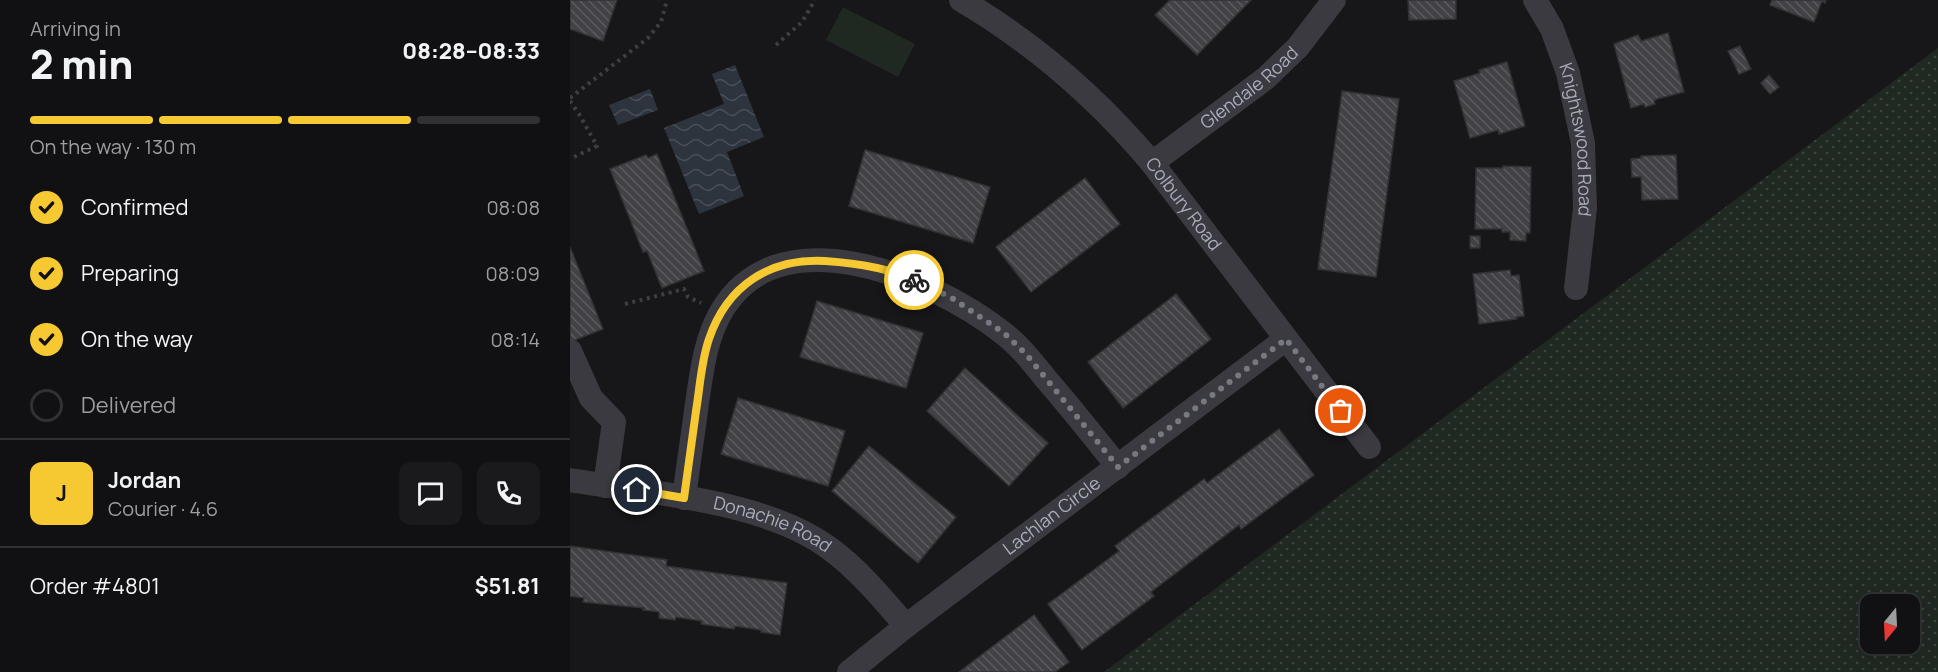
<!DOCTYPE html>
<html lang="en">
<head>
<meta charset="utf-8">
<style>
	body { margin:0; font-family:Manrope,sans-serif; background:#1a1a1c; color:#f1f3f6; height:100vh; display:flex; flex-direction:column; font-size:22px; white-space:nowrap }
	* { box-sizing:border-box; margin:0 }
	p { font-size:20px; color:#9c9da0 }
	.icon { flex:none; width:33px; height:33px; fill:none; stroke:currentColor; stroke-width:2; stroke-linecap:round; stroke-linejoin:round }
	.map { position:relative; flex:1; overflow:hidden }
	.panel { display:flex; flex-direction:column; background:#111113; width:570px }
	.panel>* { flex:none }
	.needle { width:39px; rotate:198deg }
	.fabs { position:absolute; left:1290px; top:594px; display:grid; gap:12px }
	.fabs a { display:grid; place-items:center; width:60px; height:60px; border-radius:12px; background:#111113; box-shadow:0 6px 24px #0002,0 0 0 2px #303133; font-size:30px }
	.pin { position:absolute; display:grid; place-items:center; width:51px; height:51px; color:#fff; margin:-26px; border:3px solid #fff; border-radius:50%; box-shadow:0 2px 6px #0007 }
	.courier { position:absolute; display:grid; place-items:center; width:60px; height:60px; margin:-30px; border:4px solid #f6c932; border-radius:50%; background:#fff; color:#222; box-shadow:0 2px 8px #0007 }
	.head em { font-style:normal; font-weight:800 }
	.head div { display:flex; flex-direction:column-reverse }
	.head { display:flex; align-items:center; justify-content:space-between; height:102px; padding:0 30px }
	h1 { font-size:39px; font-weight:800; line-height:45px }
	.bar { display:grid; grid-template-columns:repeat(4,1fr); gap:9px 6px; align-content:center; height:72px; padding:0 30px }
	.bar i { height:8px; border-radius:4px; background:#303133 }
	.bar .current { background:#f6c932 }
	.bar p { grid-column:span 4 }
	.line { display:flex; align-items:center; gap:15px; padding:0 30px; border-top:2px solid #303133 }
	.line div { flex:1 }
	.round { display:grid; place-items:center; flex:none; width:63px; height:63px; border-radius:12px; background:#1a1a1c }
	ol { padding:0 30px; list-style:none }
	li { display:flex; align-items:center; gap:18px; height:66px }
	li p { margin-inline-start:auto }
	li .icon { padding:6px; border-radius:50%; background:#f6c932; color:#111; stroke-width:4 }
	li:last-child { color:#9c9da0 }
	li i { width:33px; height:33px; border:3px solid #303133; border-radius:50% }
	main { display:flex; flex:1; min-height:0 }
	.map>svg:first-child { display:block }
	.green { fill:url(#green-dots); fill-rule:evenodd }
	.pitch { fill:#1f2821 }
	.water { fill:url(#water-waves) }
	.building { fill:url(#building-back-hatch); stroke:#323135; stroke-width:1.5 }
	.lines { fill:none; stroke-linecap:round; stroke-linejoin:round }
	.path { stroke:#3e3f46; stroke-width:4; stroke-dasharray:3 4.5; stroke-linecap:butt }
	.minor { stroke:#3a3a40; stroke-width:24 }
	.done { stroke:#767882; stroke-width:6; stroke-dasharray:0 10.8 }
	.route { stroke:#f6c932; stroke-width:8 }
	.labels { text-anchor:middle; stroke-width:6; stroke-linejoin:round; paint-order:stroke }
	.street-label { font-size:18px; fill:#a9acba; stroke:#121214 }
</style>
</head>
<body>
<main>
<section class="panel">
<div class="head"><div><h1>2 min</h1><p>Arriving in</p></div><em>08:28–08:33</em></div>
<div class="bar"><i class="current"></i><i class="current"></i><i class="current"></i><i></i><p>On the way · 130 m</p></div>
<ol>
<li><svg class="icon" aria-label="check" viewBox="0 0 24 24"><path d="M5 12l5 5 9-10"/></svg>Confirmed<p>08:08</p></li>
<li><svg class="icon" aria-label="check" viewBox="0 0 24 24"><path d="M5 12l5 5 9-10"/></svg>Preparing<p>08:09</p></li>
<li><svg class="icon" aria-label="check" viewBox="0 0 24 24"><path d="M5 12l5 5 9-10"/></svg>On the way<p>08:14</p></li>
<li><i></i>Delivered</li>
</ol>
<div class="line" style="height:108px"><b class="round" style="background:#f6c932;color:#111">J</b><div><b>Jordan</b><p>Courier · 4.6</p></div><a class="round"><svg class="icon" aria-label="chat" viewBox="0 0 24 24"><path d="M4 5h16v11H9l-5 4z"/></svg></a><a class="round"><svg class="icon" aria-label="phone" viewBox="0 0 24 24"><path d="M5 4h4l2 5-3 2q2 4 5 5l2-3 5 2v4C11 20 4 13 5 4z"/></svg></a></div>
<div class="line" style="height:78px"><div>Order #4801</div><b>$51.81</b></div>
</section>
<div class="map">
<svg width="1368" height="672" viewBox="0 0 1368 672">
	<defs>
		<pattern id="green-dots" width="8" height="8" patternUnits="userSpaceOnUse" patternTransform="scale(1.5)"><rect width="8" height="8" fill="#1f2821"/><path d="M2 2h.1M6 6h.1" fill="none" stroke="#3d443f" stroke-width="1.8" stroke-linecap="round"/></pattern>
		<pattern id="water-waves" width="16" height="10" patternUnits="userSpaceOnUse" patternTransform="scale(1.5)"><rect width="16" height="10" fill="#2d343e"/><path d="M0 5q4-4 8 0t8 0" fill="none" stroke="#494f58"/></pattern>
		<pattern id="building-back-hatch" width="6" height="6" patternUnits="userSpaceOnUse" patternTransform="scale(1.5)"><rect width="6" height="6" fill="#424146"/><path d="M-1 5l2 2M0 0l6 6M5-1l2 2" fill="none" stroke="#5a5a5f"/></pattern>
	</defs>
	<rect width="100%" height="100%" fill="#171719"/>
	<!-- green -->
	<path class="green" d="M1368,48V672H534ZM1300,604H1340V644H1300Z"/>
	<!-- pitch -->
	<polygon class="pitch" points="273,7 345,44 328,77 256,40"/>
	<!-- water -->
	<g class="water">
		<polygon points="165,65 194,137 157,152 174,196 129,214 94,128 154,104 142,74"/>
		<polygon points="80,89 88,110 48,125 39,105"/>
	</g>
	<!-- building -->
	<g class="building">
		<polygon points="0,0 47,0 33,41 0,29"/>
		<polygon points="600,0 681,0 627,55 585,15"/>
		<polygon points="838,0 886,0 886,19 839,20"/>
		<polygon points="1202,0 1256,0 1255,3 1252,1 1244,22 1200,5"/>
		<polygon points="1098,33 1114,92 1087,99 1084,101 1085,104 1075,107 1074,104 1061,108 1044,44 1068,35 1071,41"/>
		<polygon points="1170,46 1181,69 1169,74 1158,51"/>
		<polygon points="937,62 955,126 929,134 928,130 900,138 884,81 910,73 909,70"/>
		<polygon points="1199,75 1209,87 1200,94 1191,83"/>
		<polygon points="772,91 829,99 806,277 748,269"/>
		<polygon points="295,150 420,187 403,243 279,206"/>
		<polygon points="87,154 134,271 92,288 77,251 73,252 40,169 76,155 78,158"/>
		<polygon points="1106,155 1108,199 1072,200 1071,177 1062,177 1061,159 1071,158 1071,156"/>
		<polygon points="933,166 961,167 960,233 956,233 956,241 940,240 940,232 932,232 932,229 905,229 906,168 933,168"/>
		<polygon points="515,178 550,224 461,292 426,247"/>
		<rect x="900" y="236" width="10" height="12"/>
		<polygon points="0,247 33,329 0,342"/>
		<polygon points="940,270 941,276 949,275 954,316 946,317 947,319 909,324 903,274"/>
		<polygon points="606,294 641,339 553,408 518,362"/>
		<polygon points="247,301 353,333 336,388 230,357"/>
		<polygon points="395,368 478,443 439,486 357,411"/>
		<polygon points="168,398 275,431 258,486 151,454"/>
		<polygon points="709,429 744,475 671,529 669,525 581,592 584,596 512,650 478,604 549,551 545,546 634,479 637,483"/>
		<polygon points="299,446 386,517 348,563 262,491"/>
		<polygon points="0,546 97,560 96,566 217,583 210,635 191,632 191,630 165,626 164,629 131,624 132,621 106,617 105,620 89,618 89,612 73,610 74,608 13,602 14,598 0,596"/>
		<polygon points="464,615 499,662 485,672 389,672"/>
	</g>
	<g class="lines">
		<!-- path -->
		<g class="path">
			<polyline points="206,45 232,22 245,0"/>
			<polyline points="0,98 78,38 91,22 97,0"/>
			<polyline points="0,101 9,114 27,146 0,159"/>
			<polyline points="55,304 114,289 118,297 131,303"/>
		</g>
		<!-- minor -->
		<g class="minor">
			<path id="s1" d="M391,0C464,43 528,99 582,163L799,447"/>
			<path id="s2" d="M965,0L982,29L998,73L1013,143L1015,208L1006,288"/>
			<path id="s3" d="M582,163L696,78L728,47L764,0"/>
			<polyline points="0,351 21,398 44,422 35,486"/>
			<path id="s4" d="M0,480C79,493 194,500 259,548C288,569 313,599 336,626"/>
			<path d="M114,498C118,466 123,435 127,403C131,377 134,349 145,324C197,207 361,276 433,333C450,346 463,363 476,379C501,408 525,438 548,467"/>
			<path id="s5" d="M279,672L336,626L716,339"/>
		</g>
	</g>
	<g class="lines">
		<!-- done -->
		<polyline class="done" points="344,280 382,298 434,333 456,354 548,467 716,339 771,411"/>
		<!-- route -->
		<path class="route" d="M67,490L114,498C118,469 122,440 126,411C130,387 131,362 139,339C157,286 199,258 255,261C285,263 316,267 344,280"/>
	</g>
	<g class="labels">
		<!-- street labels -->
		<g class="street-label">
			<text dy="6" stroke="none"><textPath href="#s3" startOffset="123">Glendale Road</textPath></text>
			<text dy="6" stroke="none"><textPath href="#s2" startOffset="148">Knightswood Road</textPath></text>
			<text dy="6" stroke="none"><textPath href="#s1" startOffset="304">Colbury Road</textPath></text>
			<text dy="6" stroke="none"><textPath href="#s5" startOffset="256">Lachlan Circle</textPath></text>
			<text dy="6" stroke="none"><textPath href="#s4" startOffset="208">Donachie Road</textPath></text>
		</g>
	</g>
</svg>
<div class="fabs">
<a><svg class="needle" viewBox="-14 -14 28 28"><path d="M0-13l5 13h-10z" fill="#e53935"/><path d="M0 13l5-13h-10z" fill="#9c9da0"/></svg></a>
</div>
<div class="pin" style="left:771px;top:411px;background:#ea580c"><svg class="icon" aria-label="bag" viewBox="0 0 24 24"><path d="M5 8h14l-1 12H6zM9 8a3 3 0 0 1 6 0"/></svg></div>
<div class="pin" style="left:67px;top:490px;background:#1f2937"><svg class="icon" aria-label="home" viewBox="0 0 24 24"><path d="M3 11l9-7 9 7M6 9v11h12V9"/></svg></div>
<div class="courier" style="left:344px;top:280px"><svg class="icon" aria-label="bike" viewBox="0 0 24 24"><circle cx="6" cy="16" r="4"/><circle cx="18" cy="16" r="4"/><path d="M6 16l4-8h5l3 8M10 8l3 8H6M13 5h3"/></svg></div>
</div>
</main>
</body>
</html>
